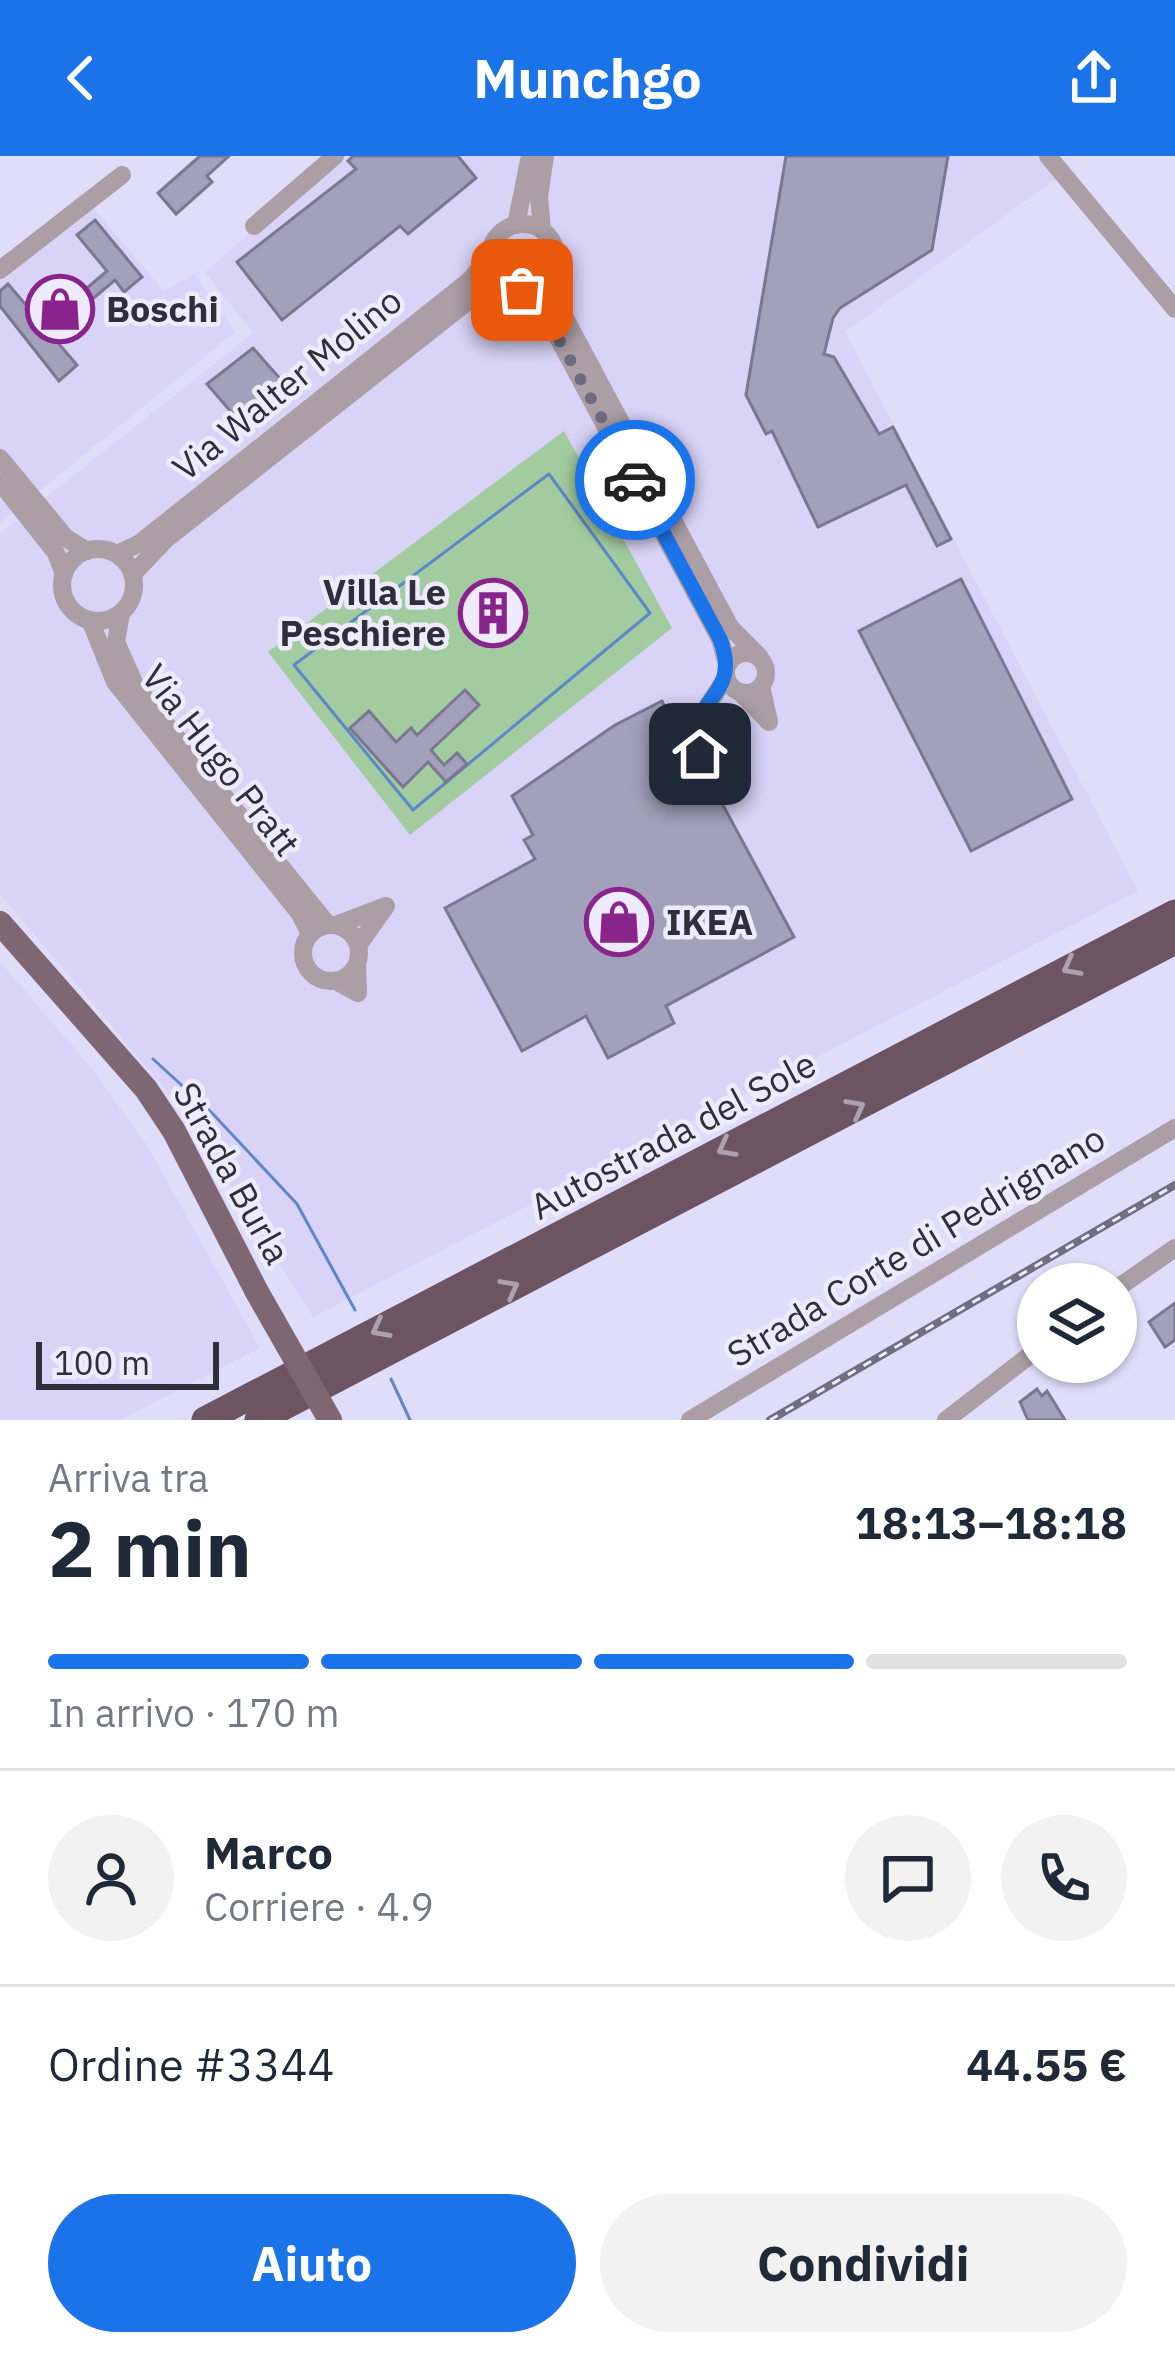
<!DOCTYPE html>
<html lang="it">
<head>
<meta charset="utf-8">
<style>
	body { margin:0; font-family:"IBM Plex Sans",sans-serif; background:#f2f2f3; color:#1f2937; height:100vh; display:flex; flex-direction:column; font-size:45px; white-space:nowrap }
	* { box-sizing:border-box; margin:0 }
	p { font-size:39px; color:#747a83 }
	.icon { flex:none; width:66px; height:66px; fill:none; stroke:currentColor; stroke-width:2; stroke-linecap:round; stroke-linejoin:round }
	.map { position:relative; height:1264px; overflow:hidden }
	.drawer { display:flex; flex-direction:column; background:#fff; flex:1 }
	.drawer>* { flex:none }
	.fabs { position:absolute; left:1017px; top:1107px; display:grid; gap:24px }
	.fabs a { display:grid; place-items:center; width:120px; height:120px; border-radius:50%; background:#fff; box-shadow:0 3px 9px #0004; font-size:60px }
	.scale { position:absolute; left:36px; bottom:30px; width:183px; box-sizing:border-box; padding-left:12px; border:6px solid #2f2e39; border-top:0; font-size:33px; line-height:42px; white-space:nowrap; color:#2f2e39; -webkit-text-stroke:9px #edebfd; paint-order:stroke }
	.pin { position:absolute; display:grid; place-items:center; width:102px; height:102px; color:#fff; margin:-51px; border-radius:24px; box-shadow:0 6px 18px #0006 }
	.courier { position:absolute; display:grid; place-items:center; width:120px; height:120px; margin:-60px; border:9px solid #1a73e8; border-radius:50%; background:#fff; color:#222; box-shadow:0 3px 15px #0007 }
	.summary em { font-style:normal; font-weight:800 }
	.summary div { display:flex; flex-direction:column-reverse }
	.summary { display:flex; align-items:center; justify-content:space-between; height:204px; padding:0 48px }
	h1 { font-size:78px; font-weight:800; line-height:90px }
	.bar { display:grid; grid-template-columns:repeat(4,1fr); gap:18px 12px; align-content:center; height:144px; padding:0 48px }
	.bar i { height:15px; border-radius:9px; background:#e0e1e3 }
	.bar .on { background:#1a73e8 }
	.bar p { grid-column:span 4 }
	.line { display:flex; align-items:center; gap:30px; padding:0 48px; border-top:3px solid #e0e1e3 }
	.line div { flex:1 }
	.round { display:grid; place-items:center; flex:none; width:126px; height:126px; border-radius:63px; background:#f2f2f3 }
	.cta { display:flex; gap:24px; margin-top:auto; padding:24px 48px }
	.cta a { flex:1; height:138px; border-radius:72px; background:#1a73e8; color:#fff; font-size:48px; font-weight:800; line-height:138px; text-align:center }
	.cta a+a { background:#f2f2f3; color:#1f2937 }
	header { display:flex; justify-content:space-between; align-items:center; height:156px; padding:0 48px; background:#1a73e8; color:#fff; font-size:54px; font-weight:800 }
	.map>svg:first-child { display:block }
	.built { fill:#d8d3f7 }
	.green { fill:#a2cc9f }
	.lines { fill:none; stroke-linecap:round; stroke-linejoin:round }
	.stream { stroke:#5e86ca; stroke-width:3 }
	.building { fill:#a3a0bb; stroke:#7b7791; stroke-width:3 }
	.minor { stroke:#ab9ea5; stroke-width:18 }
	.major { stroke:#7e6773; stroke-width:24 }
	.highway { stroke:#6d5462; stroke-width:27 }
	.rail-casing { stroke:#706e80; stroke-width:8 }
	.rail { stroke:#edebfd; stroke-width:3; stroke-dasharray:9; stroke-linecap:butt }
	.major-bridge { stroke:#7e6773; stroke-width:24 }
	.oneway { stroke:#ada0b0 }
	.done { stroke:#6d6b7d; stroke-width:12; stroke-dasharray:0 21.6 }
	.route { stroke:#1a73e8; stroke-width:15 }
	.labels { text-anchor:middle; stroke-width:9; stroke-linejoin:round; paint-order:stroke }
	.poi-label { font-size:36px; font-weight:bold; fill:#2f2e39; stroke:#edebfd; text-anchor:start }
	.street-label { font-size:36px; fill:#2f2e39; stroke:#edebfd }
</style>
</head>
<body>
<header><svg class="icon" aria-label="back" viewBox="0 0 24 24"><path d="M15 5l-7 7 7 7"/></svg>Munchgo<svg class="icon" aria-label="share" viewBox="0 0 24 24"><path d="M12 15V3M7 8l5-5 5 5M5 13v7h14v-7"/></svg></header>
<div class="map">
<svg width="1175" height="1264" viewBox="0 0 1175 1264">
	<rect width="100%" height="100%" fill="#e0ddfa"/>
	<!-- built -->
	<g class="built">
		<polygon points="339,0 1057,0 1068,14 845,176 1138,735 313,1161 183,954 0,738 0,378 253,177 205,116"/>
		<polygon points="81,37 164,135 194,118 235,176 0,367 0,108"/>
		<polygon points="0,806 97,919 149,993 260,1192 120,1264 0,1264"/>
	</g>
	<!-- green -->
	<polygon class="green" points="564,275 672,472 410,679 268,496"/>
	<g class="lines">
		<!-- stream -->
		<g class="stream">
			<polygon points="549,318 650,457 413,654 294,509"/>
			<polyline points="153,903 212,957 297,1048 355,1154"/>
			<polyline points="391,1223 410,1264"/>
		</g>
	</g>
	<!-- building -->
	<g class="building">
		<polygon points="200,0 229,0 207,20 212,26 176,58 158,37"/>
		<polygon points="353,0 458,0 476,22 408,78 400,70 282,164 237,106 356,13 348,5"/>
		<polygon points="786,0 948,0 932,94 840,152 833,162 824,198 834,201 879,278 893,271 951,383 937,390 906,329 818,371 772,275 766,278 746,239"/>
		<polygon points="95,64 142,121 124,136 115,124 82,152 74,143 107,115 77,79"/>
		<polygon points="8,128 77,209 59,225 0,150 0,135"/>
		<polygon points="253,192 283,226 237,263 207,228"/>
		<polygon points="961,423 1072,643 971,695 859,475"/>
		<polygon points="500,433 518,455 485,481 468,459"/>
		<polygon points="465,534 479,549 431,594 444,609 457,597 467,608 446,626 428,606 403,631 350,572 369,555 396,586 411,572 417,579"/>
		<polygon points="662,545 686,597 654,613 665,633 703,612 794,781 666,850 674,867 608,902 586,860 522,895 445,752 535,703 524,684 533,679 512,640 615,569"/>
		<polygon points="1175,1147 1175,1184 1165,1191 1149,1166"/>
		<polygon points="1037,1233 1042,1240 1047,1235 1065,1264 1028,1264 1020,1246"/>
	</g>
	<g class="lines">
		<!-- minor -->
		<g class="minor">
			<polyline points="1048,0 1175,153"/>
			<circle cx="523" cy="101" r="33"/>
			<polyline points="516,69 530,0"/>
			<polyline points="254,70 335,0"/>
			<polyline points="542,74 539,41 545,0"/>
			<polyline points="0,114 122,19"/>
			<polyline points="550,120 557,147 730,471 759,500"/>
			<polyline points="522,134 542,152 720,483 727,508"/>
			<polyline points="0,302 66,382 87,395"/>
			<polyline points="0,326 56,397 64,418"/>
			<circle cx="98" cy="429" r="36"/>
			<polyline points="117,398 140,387 470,124 491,99"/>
			<polyline points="133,418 165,384 476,139 511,132"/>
			<polyline points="121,457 116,486 136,531 328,769"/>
			<polyline points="90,464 115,526 300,758 310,778"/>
			<circle cx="746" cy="517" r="20"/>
			<polyline points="741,537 769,566 761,530"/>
			<path d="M700,598C688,566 711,548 726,521"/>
			<circle cx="331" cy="797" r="28"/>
			<polyline points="336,769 386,750 359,788"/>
			<polyline points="336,825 358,837 357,809"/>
			<polyline points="1116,1133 1175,1092"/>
			<polyline points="690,1264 1175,972"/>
			<polyline points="946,1264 1038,1193"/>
		</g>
		<!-- major -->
		<polyline class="major" points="0,767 146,933 174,975 257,1136"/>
		<!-- highway -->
		<g class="highway">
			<polyline points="205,1264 1175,757"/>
			<polyline points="258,1264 1175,785"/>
		</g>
		<!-- rail casing -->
		<g class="rail-casing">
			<polyline id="rail" points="770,1264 1175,1029"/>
		</g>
		<!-- rail -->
		<use href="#rail" class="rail"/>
		<!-- major-bridge -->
		<polyline class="major-bridge" points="257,1136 330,1264"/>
	</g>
	<!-- one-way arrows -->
	<defs><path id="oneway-chevron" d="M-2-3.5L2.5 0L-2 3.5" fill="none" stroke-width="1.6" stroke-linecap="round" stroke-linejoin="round" transform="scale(3)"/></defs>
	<g class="oneway">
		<use href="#oneway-chevron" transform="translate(1071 811) rotate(152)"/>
		<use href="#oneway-chevron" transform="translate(856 952) rotate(-28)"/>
		<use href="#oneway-chevron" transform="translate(726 992) rotate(152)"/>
		<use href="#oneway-chevron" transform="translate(510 1132) rotate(-28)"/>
		<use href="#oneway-chevron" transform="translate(380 1173) rotate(152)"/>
	</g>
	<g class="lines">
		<!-- done -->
		<polyline class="done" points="522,134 542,152 635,324"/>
		<!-- route -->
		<path class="route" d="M635,324L720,483C738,531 708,535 694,574L700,598"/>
	</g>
	<!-- icons -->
	<defs>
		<g id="shop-ring" transform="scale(3.45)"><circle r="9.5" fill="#edebfd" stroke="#89248c" stroke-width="1.5"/><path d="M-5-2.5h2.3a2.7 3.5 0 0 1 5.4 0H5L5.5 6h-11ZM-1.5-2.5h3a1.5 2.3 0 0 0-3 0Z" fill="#89248c"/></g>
		<g id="building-ring" transform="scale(3.45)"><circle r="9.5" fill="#edebfd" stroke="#89248c" stroke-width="1.5"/><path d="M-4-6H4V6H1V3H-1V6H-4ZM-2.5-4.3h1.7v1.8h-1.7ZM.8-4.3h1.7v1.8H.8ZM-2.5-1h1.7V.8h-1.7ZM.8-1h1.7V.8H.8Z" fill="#89248c"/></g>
	</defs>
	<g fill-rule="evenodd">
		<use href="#shop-ring" x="60" y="153"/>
		<use href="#building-ring" x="493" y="457"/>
		<use href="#shop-ring" x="619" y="766"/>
	</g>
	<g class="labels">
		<!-- poi labels -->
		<g class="poi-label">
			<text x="106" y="166">Boschi</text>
			<text x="446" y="449" text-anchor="end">Villa Le<tspan x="446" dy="41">Peschiere</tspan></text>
			<text x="666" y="779">IKEA</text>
		</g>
		<!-- street labels -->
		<g class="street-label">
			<text transform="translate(287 228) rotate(-39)" y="13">Via Walter Molino</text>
			<text transform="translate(221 604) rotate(52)" y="13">Via Hugo Pratt</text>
			<text transform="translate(673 979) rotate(-28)" y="13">Autostrada del Sole</text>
			<text transform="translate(232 1017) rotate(61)" y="13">Strada Burla</text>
			<text transform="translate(916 1090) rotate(-31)" y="13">Strada Corte di Pedrignano</text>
		</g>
	</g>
</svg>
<div class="fabs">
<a><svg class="icon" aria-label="layers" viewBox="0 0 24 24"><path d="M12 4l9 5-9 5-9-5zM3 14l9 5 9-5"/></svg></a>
</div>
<div class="scale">100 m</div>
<div class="pin" style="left:522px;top:134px;background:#ea580c"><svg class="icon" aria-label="bag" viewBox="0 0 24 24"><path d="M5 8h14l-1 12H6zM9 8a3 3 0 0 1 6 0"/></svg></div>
<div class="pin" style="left:700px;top:598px;background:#1f2937"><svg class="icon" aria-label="home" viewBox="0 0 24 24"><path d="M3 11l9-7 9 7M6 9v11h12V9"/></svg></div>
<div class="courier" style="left:635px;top:324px"><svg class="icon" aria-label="car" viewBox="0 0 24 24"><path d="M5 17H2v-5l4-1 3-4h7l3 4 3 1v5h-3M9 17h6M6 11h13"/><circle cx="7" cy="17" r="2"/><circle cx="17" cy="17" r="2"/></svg></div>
</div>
<section class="drawer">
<div class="summary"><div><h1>2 min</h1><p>Arriva tra</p></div><em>18:13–18:18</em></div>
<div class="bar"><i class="on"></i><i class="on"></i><i class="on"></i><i></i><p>In arrivo · 170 m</p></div>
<div class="line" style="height:216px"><a class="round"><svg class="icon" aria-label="person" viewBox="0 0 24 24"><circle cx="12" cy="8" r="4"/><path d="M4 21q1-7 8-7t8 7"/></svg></a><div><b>Marco</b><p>Corriere · 4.9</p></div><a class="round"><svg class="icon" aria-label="chat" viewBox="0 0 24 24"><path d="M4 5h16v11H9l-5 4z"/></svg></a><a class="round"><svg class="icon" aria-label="phone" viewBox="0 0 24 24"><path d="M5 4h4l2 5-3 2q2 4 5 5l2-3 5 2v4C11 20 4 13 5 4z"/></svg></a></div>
<div class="line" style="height:156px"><div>Ordine #3344</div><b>44.55 €</b></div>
<div class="cta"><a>Aiuto</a><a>Condividi</a></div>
</section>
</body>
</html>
